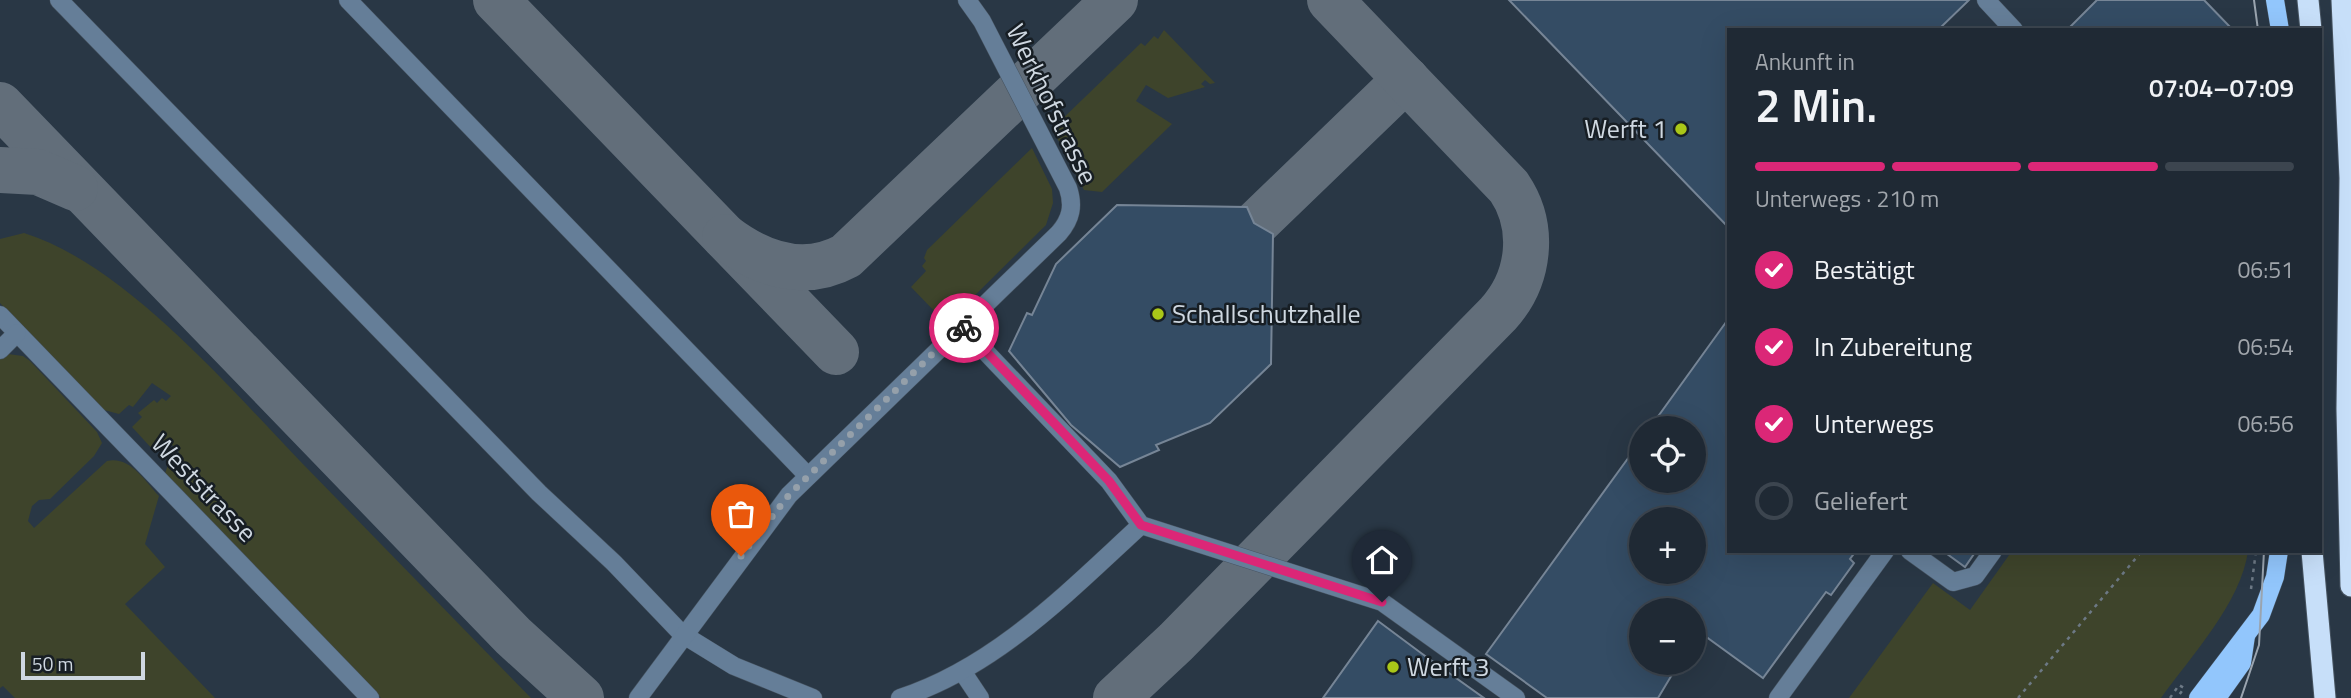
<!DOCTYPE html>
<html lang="de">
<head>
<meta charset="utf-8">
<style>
	body { margin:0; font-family:"Titillium Web",sans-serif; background:#2c3540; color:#f1f3f6; height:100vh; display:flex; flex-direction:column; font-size:26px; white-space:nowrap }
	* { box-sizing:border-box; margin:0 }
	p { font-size:23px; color:#a1a6ac }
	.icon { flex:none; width:38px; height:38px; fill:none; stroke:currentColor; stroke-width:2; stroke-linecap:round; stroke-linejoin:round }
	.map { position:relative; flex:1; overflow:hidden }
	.side { position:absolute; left:1727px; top:28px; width:595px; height:525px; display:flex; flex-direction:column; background:#1f2934; border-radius:0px; box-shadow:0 7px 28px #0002,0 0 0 2px #3c454f }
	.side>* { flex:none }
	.fabs { position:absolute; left:1629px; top:416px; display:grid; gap:14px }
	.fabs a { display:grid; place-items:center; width:77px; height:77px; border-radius:50%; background:#1f2934; box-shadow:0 7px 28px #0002,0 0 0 2px #3c454f; font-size:35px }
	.scale { position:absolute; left:21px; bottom:18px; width:124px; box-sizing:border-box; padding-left:7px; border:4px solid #cfd8e1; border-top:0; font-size:19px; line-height:24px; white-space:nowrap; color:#cfd8e1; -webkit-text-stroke:5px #171e24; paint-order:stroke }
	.pin { position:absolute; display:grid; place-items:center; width:60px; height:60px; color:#fff; margin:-72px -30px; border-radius:50% 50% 50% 0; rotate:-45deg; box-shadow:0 0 7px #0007 }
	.pin .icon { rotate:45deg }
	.courier { position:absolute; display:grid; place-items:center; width:70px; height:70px; margin:-35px; border:5px solid #db2777; border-radius:50%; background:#fff; color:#222; box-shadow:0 2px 9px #0007 }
	.summary em { font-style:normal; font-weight:600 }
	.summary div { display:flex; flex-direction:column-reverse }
	.summary { display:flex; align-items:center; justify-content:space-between; height:119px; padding:0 28px }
	h1 { font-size:46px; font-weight:600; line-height:52px }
	.bar { display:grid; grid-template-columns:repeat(4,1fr); gap:10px 7px; align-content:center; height:84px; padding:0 28px }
	.bar i { height:9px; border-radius:5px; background:#3c454f }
	.bar .active { background:#db2777 }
	.bar p { grid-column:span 4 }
	ol { padding:0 28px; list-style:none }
	li { display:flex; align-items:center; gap:21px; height:77px }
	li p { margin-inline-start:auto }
	li .icon { padding:7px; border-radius:50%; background:#db2777; color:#fff; stroke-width:4 }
	li:last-child { color:#a1a6ac }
	li i { width:38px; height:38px; border:4px solid #3c454f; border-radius:50% }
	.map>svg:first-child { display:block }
	.green { fill:#3e442b }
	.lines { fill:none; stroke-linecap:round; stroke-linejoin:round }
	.taxiway { stroke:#626e7a; stroke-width:46 }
	.building { fill:#344c64; stroke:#768596; stroke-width:2; fill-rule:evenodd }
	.minor-casing { stroke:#475461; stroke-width:19 }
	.major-casing { stroke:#475461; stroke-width:19 }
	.highway-casing { stroke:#475461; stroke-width:23 }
	.path { stroke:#6d7985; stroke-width:2.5; stroke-dasharray:3.5 5; stroke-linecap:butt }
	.minor { stroke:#657e98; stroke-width:18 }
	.major { stroke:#92c6fc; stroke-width:18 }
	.highway { stroke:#c7dff9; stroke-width:21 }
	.tram { stroke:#9aa4af; stroke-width:2 }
	.done { stroke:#95a0aa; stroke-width:7; stroke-dasharray:0 12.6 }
	.route { stroke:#db2777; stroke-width:9 }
	.poi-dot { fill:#aac718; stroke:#171e24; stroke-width:2.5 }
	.labels { text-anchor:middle; stroke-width:5; stroke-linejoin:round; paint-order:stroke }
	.street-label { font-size:26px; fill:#cfd8e1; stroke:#171e24 }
	.poi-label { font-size:26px; fill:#cfd8e1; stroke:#171e24; text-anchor:start }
</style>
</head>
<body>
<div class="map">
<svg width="2351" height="698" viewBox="0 0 2351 698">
	<rect width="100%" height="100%" fill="#293745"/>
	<!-- green -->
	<g class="green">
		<polygon points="1164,30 1215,83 1210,84 1205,80 1201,84 1205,87 1168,98 1146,85 1136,101 1172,124 1102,192 1084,190 1055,134 1058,130 1055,126 1141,43 1145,46 1154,36 1158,39"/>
		<polygon points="1032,148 1052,189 1053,203 1046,225 950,320 944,314 940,317 911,287 926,271 922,266 926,261 924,258 927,250"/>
		<path d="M24,233C124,264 228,386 300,461C377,540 454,619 531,698H381L165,474L168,464L179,452L168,441L155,452L132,427L142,417L138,413L154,400L157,403L162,398L166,401L171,396L152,383L133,407L129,405L119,414L104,410L0,303V239Z"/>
		<path d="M8,354L23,356L30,361L97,432L102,443L94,456L50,499L39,500L32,506L28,521L34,528L107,461C130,456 144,480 159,496L145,544L165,567L125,604L215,698H15L3,686L0,688V357Z"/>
		<path d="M2012,551H2248C2241,603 2191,656 2161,698H1849L1933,583L1970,610Z"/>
	</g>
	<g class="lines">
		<!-- taxiway -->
		<g class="taxiway">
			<polyline points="496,0 836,352"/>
			<polyline points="0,105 513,636 581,698"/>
			<polyline points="0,170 38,172 75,188"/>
			<path d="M725,237C761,264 804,279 846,256L1115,0"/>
			<polyline points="1211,267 1406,79"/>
			<path d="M1116,698L1176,642L1498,314C1530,279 1536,227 1509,187L1330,0"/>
		</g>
	</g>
	<!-- building -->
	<g class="building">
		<polygon points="1509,0 1969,0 1938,30 1729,30 1729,228"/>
		<polygon points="2097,0 2204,0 2233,30 2067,30"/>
		<polygon points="1117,205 1247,207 1254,223 1273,234 1271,364 1210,423 1156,445 1159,450 1120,467 1071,425 1009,351 1027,313 1032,315 1056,264"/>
		<path d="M1729,318V551H1856L1850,559L1854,563L1831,595L1826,592L1763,678L1694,628V611H1642V663H1679L1658,698H1547L1486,654L1642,439V481H1694V429H1649ZM1642,520H1694V572H1642Z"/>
		<polygon points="1943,551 1976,551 1965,567"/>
		<polygon points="1378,621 1421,653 1484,698 1323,698"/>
	</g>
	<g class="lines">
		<!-- minor casing -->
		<g class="minor-casing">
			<g id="minor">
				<polyline points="59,0 539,493 614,563 682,634 734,666 813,698"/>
				<polyline points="348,0 808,476"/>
				<polyline points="1986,0 2014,30"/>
				<polyline points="0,315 370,698"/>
				<polyline points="961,326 1109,481 1141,525 1382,602 1516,698"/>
				<polyline points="0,350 17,333"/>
				<polyline points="1910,551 1953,582 1975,576 1993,551"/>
				<polyline points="962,671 980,698"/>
				<path d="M638,698L789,495L1059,233C1071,219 1074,206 1068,188L982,21L967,0"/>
				<path d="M900,698C996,667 1069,591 1141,525"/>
				<polyline points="1778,698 1885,551"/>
			</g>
		</g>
		<!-- major casing -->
		<g class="major-casing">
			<g id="major">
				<polyline points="2275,0 2280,30"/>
				<polyline points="2198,698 2261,615 2275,577 2279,551"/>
				<polyline points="2217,698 2242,663 2246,636"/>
			</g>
		</g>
		<!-- highway casing -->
		<g class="highway-casing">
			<g id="highway">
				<polyline points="2308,0 2311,30"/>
				<polyline points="2342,0 2350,178 2347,409 2351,586"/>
				<polyline points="2312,551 2325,698"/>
			</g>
		</g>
		<!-- path -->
		<g class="path">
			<polyline points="2251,589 2256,551"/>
			<polyline points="2018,698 2142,551"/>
			<polyline points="2170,698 2179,685 2184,688 2177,698"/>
		</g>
		<!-- minor -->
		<use href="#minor" class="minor"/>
		<!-- major -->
		<use href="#major" class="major"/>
		<!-- highway -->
		<use href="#highway" class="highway"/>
		<!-- tram -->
		<g class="tram">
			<polyline points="2254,0 2258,30"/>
			<polyline points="2241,698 2259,645 2264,551"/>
		</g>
	</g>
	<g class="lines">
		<!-- done -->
		<polyline class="done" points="741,556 789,495 961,326 964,328"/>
		<!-- route -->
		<polyline class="route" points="964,328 1109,481 1141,525 1382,602"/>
	</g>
	<!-- markers -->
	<g class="poi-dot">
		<circle cx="1681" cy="129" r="7"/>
		<circle cx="1158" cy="314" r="7"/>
		<circle cx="1393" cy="667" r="7"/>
	</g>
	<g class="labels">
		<!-- street labels -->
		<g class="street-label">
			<text transform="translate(1052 104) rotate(64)" y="9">Werkhofstrasse</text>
			<text transform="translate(204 488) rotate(46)" y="9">Weststrasse</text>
		</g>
		<!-- poi labels -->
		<g class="poi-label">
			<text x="1667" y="138" text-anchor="end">Werft 1</text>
			<text x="1172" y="323">Schallschutzhalle</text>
			<text x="1407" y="676">Werft 3</text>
		</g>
	</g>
</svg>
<div class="fabs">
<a><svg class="icon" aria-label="locate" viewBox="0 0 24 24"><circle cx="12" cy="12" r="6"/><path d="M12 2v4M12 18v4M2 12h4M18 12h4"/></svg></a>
<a>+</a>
<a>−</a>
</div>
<div class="scale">50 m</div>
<div class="pin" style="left:741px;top:556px;background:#ea580c"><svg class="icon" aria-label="bag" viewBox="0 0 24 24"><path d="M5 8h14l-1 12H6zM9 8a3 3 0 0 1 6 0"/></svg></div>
<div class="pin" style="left:1382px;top:602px;background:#1f2937"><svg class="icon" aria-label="home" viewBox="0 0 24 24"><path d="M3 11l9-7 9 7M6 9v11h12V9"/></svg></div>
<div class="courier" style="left:964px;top:328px"><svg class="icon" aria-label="bike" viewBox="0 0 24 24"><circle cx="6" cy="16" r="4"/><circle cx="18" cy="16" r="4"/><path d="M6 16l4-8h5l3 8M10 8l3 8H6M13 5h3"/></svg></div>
<section class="side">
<div class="summary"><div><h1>2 Min.</h1><p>Ankunft in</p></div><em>07:04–07:09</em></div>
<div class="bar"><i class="active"></i><i class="active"></i><i class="active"></i><i></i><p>Unterwegs · 210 m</p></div>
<ol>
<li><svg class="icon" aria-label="check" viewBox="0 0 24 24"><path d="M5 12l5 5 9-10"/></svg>Bestätigt<p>06:51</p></li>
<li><svg class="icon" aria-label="check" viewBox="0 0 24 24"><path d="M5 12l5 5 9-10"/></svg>In Zubereitung<p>06:54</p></li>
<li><svg class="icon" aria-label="check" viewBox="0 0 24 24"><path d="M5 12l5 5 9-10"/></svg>Unterwegs<p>06:56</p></li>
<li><i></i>Geliefert</li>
</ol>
</section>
</div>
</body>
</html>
